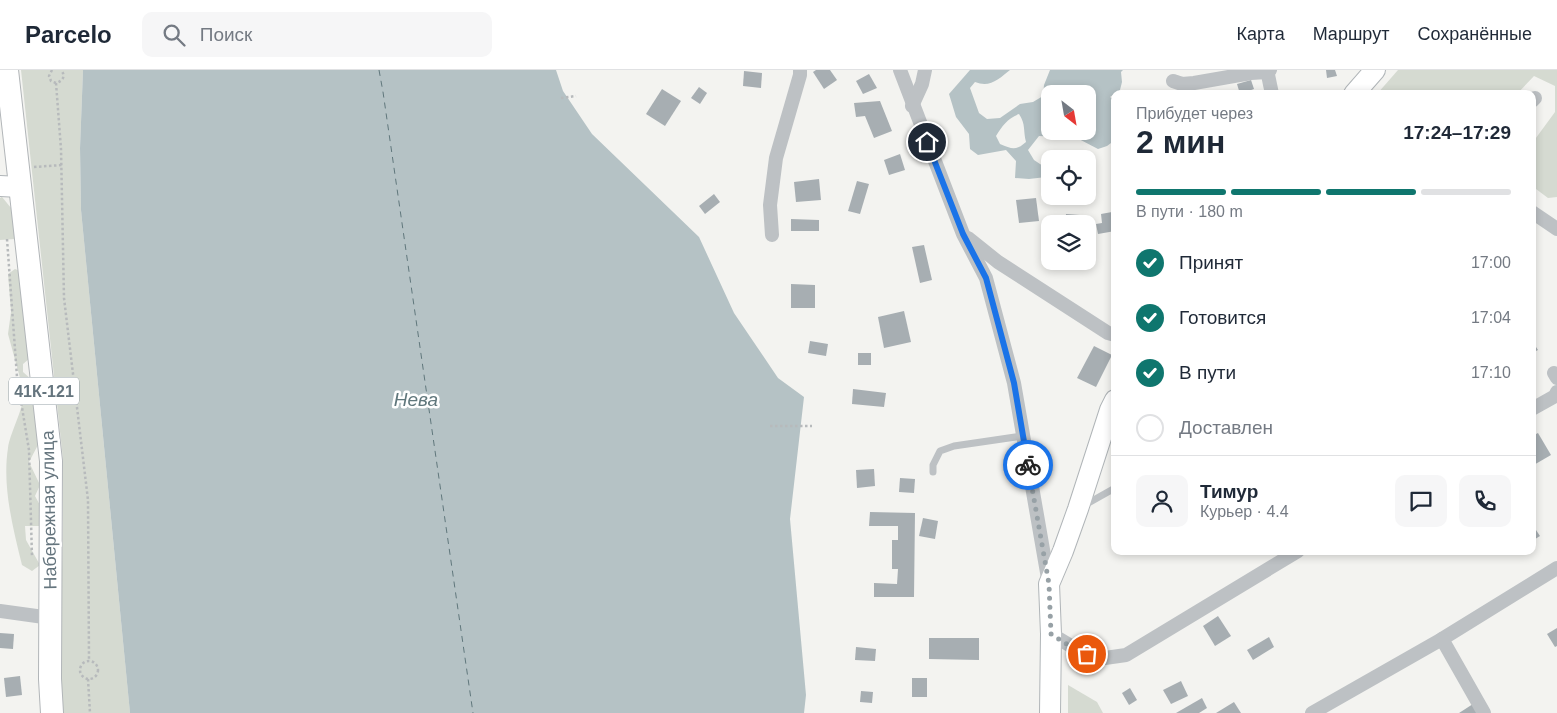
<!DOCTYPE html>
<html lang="ru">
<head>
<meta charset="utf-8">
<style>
	body { margin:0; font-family:Helvetica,sans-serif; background:#f6f6f7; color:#1f2937; height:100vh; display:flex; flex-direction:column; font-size:19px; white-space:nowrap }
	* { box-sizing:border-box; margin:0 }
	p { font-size:16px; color:#747a83 }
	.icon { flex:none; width:28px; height:28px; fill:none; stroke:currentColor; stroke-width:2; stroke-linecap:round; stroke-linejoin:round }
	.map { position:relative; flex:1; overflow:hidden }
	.side { position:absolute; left:1111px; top:20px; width:425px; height:465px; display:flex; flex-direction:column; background:#fff; border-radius:10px; box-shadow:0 2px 8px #0003 }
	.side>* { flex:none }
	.needle { width:32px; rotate:149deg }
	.controls { position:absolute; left:1041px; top:15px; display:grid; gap:10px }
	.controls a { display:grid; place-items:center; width:55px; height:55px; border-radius:10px; background:#fff; box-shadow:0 2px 8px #0003; font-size:25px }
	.pin { position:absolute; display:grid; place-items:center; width:42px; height:42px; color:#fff; margin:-21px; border:2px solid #fff; border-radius:50%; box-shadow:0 1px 5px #0007 }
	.courier { position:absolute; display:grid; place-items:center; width:50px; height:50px; margin:-25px; border:4px solid #1a73e8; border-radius:50%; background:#fff; color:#222; box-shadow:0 1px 6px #0007 }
	.head em { font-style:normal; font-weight:800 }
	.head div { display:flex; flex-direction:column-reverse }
	.head { display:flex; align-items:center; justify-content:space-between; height:85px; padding:0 25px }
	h1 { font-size:32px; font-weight:800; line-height:38px }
	.bar { display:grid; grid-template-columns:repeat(4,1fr); gap:8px 5px; align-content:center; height:60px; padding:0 25px }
	.bar i { height:6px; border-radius:4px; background:#e0e1e3 }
	.bar .current { background:#0f766e }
	.bar p { grid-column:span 4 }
	.line { display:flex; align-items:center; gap:12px; padding:0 25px; border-top:1px solid #e0e1e3 }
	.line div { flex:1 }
	.round { display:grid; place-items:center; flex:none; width:52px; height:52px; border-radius:10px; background:#f6f6f7 }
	ol { padding:0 25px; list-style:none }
	li { display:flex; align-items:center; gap:15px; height:55px }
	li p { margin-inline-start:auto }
	li .icon { padding:5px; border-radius:50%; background:#0f766e; color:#fff; stroke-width:4 }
	li:last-child { color:#747a83 }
	li i { width:28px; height:28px; border:2px solid #e0e1e3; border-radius:50% }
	header { display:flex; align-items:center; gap:30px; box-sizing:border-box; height:70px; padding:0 25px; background:#fff; border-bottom:1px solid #e0e1e3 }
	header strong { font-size:24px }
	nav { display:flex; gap:28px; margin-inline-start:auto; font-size:18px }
	.search { width:350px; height:45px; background:#f6f6f7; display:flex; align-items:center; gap:12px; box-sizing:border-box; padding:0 18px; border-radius:10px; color:#747a83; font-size:19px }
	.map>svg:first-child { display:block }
	.green { fill:#d5dad1 }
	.water { fill:#b5c2c5; fill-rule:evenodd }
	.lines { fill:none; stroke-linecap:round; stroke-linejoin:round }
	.ferry { stroke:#60777c; stroke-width:1; stroke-dasharray:6 5; stroke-linecap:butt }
	.building { fill:#a7aeb2 }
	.secondary-casing { stroke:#b0b5b8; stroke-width:22 }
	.primary-casing { stroke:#b1b5b8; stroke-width:24 }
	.path { stroke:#b7babc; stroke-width:2.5; stroke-dasharray:2.5 2.5; stroke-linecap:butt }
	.lane { stroke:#bdc1c4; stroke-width:7 }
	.street { stroke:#bdc1c4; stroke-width:14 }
	.secondary { stroke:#fff; stroke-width:20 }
	.primary { stroke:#fff; stroke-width:22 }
	.done { stroke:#97a1a6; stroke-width:5; stroke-dasharray:0 9 }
	.route { stroke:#1a73e8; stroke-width:6 }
	.labels { text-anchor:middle; stroke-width:5; stroke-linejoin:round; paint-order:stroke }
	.shield { fill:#fff; stroke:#939ea5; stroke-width:1 }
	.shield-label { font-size:16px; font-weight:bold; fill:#65757e }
	.street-label { font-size:18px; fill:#65757e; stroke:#fff }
	.water-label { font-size:19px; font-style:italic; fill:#60777c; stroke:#fff }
</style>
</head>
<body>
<header>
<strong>Parcelo</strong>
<div class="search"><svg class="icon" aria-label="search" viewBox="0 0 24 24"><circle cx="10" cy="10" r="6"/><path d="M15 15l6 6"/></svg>Поиск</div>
<nav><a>Карта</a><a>Маршрут</a><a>Сохранённые</a></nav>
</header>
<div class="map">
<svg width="1557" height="643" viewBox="0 0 1557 643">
	<rect width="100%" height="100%" fill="#f3f3f0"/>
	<!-- green -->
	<g class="green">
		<polygon points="21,0 83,0 80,78 81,140 130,643 62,643 60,588 63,456 63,389"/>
		<polygon points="1398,0 1557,0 1557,127 1548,128 1532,116 1533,72 1555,42 1555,16 1534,6 1517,24 1377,24"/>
		<polygon points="2,127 16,144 15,169 0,170 0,128"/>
		<path d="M15,199L20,201L29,263L26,274L30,288L23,294V302L32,310L39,373L29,392L40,415L35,426L41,437L39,456H25L26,470L40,495L32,501L22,495C13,458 2,417 8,378C10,363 23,340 23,327C23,320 19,315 20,308L8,264L11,242L8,204Z"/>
		<polygon points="1068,615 1097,632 1103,643 1068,643"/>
	</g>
	<!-- water -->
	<g class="water">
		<polygon points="83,0 556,0 563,21 592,64 699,167 734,243 778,308 804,327 790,449 806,625 804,643 130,643 81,140 80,78"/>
		<path d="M970,0H1010C999,9 990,18 975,12L970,18L979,43L987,49L1000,48L1020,34L1033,32L1043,26L1044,15L1050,0H1123L1121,2L1122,12L1120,20L1110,27L1115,30V70L1107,76L1098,79L1077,68L1039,66L1028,80L1034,90L1049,100L1046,107L1029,109L1015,108L1016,91L1006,80L978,85L970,79L969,64L956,47L949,24ZM1050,24H1088V61H1050ZM1019,44C1026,54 1023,62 1026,72C1016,81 1012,79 1000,74L996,66C1002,56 1008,48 1019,44Z"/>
	</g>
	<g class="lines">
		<!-- ferry -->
		<polyline class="ferry" points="379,0 383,22 473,643"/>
	</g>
	<!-- building -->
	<g class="building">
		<polygon points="816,0 830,0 837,10 824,19 813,2"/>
		<polygon points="1326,0 1335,0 1337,6 1327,8"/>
		<polygon points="744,1 762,3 761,18 743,16"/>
		<polygon points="869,4 877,18 863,24 856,11"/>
		<polygon points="1251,10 1254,19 1240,24 1237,14"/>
		<polygon points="699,17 707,23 700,34 691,28"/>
		<polygon points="662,19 681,31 665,56 646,44"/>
		<polygon points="880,31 892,61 874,68 865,46 856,47 854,33"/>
		<polygon points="900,84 905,100 889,105 884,90"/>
		<polygon points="819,109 821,130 796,132 794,112"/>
		<polygon points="857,111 869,114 860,144 848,141"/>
		<polygon points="714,124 720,132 705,144 699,136"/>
		<polygon points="1036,128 1039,151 1019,153 1016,130"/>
		<polygon points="1112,142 1115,161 1098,164 1096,154 1102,153 1101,144"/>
		<polygon points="1066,144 1080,145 1079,154 1065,154"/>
		<polygon points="791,149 819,150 819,161 791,161"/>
		<polygon points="924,175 932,210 920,213 912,177"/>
		<polygon points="791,214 815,215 815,238 791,238"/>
		<polygon points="904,241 911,272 884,278 878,247"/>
		<polygon points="810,271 828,274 826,286 808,283"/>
		<polygon points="1532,271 1538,280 1532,283"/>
		<polygon points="1094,276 1112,285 1096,317 1077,308"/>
		<rect x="858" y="283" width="13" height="12"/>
		<polygon points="853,319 886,323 884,337 852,334"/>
		<polygon points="1538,363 1551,385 1532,396 1532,366"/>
		<polygon points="874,399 875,416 857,418 856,400"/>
		<polygon points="900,408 915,409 914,423 899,422"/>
		<polygon points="870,442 915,443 914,527 874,527 874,513 897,514 898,499 892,499 892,470 898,470 898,456 869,456"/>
		<polygon points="923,448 938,451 935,469 919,466"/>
		<polygon points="1532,454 1540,466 1532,471"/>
		<polygon points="1218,546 1231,566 1215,576 1203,556"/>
		<polygon points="1557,558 1557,576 1555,577 1547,564"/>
		<polygon points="0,563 14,564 13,579 0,578"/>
		<polygon points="1269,567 1274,577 1253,590 1247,580"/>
		<polygon points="929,568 979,568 979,590 929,589"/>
		<polygon points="856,577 876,579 875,591 855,590"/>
		<polygon points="20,606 22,625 6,627 4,608"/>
		<rect x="912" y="608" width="15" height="19"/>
		<polygon points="1181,611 1188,626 1171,634 1163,620"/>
		<polygon points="1130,618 1137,630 1129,635 1122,623"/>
		<polygon points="861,621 873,622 872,633 860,632"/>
		<polygon points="1202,628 1207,638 1199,643 1176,643"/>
		<polygon points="1234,632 1241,643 1216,643"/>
		<polygon points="1473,634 1478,643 1459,643"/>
	</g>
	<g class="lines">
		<!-- secondary casing -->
		<g class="secondary-casing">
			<g id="secondary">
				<polyline points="1354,24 1375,0"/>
				<polyline points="0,116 20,117"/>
				<polyline points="1050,643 1051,564 1049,514 1063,481 1078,439 1110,340 1115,330"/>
			</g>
		</g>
		<!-- primary casing -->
		<g class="primary-casing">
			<polyline id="primary" points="7,0 51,391 50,609 52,643"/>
		</g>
		<!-- path -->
		<g class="path">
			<path d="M52,0L49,6L51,11L56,13C63,11 66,6 61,0"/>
			<polyline points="56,13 61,79 64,228 88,430 89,591"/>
			<polyline points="561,28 576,26"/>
			<polyline points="34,97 62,95"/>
			<polyline points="7,169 17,307 29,380 32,487"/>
			<polyline points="770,356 812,356"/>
			<circle cx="89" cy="600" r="9"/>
			<polyline points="88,609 90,643"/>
		</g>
		<!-- lane -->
		<g class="lane">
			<polyline points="933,402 933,395 940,381 954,376 1022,366"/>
			<polyline points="1083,436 1115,418"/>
		</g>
		<!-- street -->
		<g class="street">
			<polyline points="900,0 963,164 986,208 1014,313 1049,514"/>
			<polyline points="1267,0 1272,24"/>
			<polyline points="1173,11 1182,14 1194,13 1251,3 1267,2 1270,0"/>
			<polyline points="1532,31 1535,28"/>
			<polyline points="912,36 922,14 925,0"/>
			<polyline points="1532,142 1557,159"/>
			<polyline points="772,165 770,135 776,88 800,5 800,0"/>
			<polyline points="968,168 998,192 1108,263 1115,265"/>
			<polyline points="1554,303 1557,308"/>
			<polyline points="1532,339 1555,326 1557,322"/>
			<polyline points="0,541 51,548"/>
			<polyline points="1051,564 1076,579 1098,589 1126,585 1298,481"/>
			<polyline points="1442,569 1557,498"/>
			<polyline points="1312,643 1442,569 1484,643"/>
		</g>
		<!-- secondary -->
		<use href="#secondary" class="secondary"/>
		<!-- primary -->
		<use href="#primary" class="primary"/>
	</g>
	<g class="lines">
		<!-- done -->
		<polyline class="done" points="1028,395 1049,514 1051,564 1076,580 1087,584"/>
		<!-- route -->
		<polyline class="route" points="927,72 963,164 986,208 1014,313 1028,395"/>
	</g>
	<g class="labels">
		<!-- shield labels -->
		<rect class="shield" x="9" y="307.5" width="70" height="27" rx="4"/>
		<g class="shield-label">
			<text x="44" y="327">41К-121</text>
		</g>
		<!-- street labels -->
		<g class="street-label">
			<text transform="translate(49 440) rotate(-91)" y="6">Набережная улица</text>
		</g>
		<!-- water labels -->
		<g class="water-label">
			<text x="416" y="336">Нева</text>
		</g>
	</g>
</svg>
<div class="controls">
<a><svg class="needle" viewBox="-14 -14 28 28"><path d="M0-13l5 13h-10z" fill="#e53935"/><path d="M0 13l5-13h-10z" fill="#747a83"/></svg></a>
<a><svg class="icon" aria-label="locate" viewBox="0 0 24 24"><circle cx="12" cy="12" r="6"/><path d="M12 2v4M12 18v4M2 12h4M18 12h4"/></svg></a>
<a><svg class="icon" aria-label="layers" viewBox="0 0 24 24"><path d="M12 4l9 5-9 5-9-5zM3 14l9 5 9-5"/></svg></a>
</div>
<div class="pin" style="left:1087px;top:584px;background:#ea580c"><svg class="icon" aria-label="bag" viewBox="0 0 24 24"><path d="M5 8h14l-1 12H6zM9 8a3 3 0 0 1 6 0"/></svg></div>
<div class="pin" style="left:927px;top:72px;background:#1f2937"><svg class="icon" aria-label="home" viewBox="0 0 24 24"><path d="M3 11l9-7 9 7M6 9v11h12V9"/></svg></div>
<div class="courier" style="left:1028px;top:395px"><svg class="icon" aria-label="bike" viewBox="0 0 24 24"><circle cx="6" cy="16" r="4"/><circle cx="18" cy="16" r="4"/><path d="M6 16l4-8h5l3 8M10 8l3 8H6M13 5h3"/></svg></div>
<section class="side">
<div class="head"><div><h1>2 мин</h1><p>Прибудет через</p></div><em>17:24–17:29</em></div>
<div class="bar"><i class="current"></i><i class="current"></i><i class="current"></i><i></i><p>В пути · 180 m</p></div>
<ol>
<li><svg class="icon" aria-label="check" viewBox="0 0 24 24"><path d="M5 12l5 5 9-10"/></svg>Принят<p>17:00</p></li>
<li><svg class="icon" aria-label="check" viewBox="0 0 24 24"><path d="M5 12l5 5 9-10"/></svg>Готовится<p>17:04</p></li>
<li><svg class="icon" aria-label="check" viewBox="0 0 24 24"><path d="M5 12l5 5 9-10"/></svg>В пути<p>17:10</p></li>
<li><i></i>Доставлен</li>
</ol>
<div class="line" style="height:90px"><a class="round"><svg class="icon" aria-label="person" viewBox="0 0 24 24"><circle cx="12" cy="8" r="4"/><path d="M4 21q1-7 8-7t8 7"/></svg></a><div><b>Тимур</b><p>Курьер · 4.4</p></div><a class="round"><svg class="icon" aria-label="chat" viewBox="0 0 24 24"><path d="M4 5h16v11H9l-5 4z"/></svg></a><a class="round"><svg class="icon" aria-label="phone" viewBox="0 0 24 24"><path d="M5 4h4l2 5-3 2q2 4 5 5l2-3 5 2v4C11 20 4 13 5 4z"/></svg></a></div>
</section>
</div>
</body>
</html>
